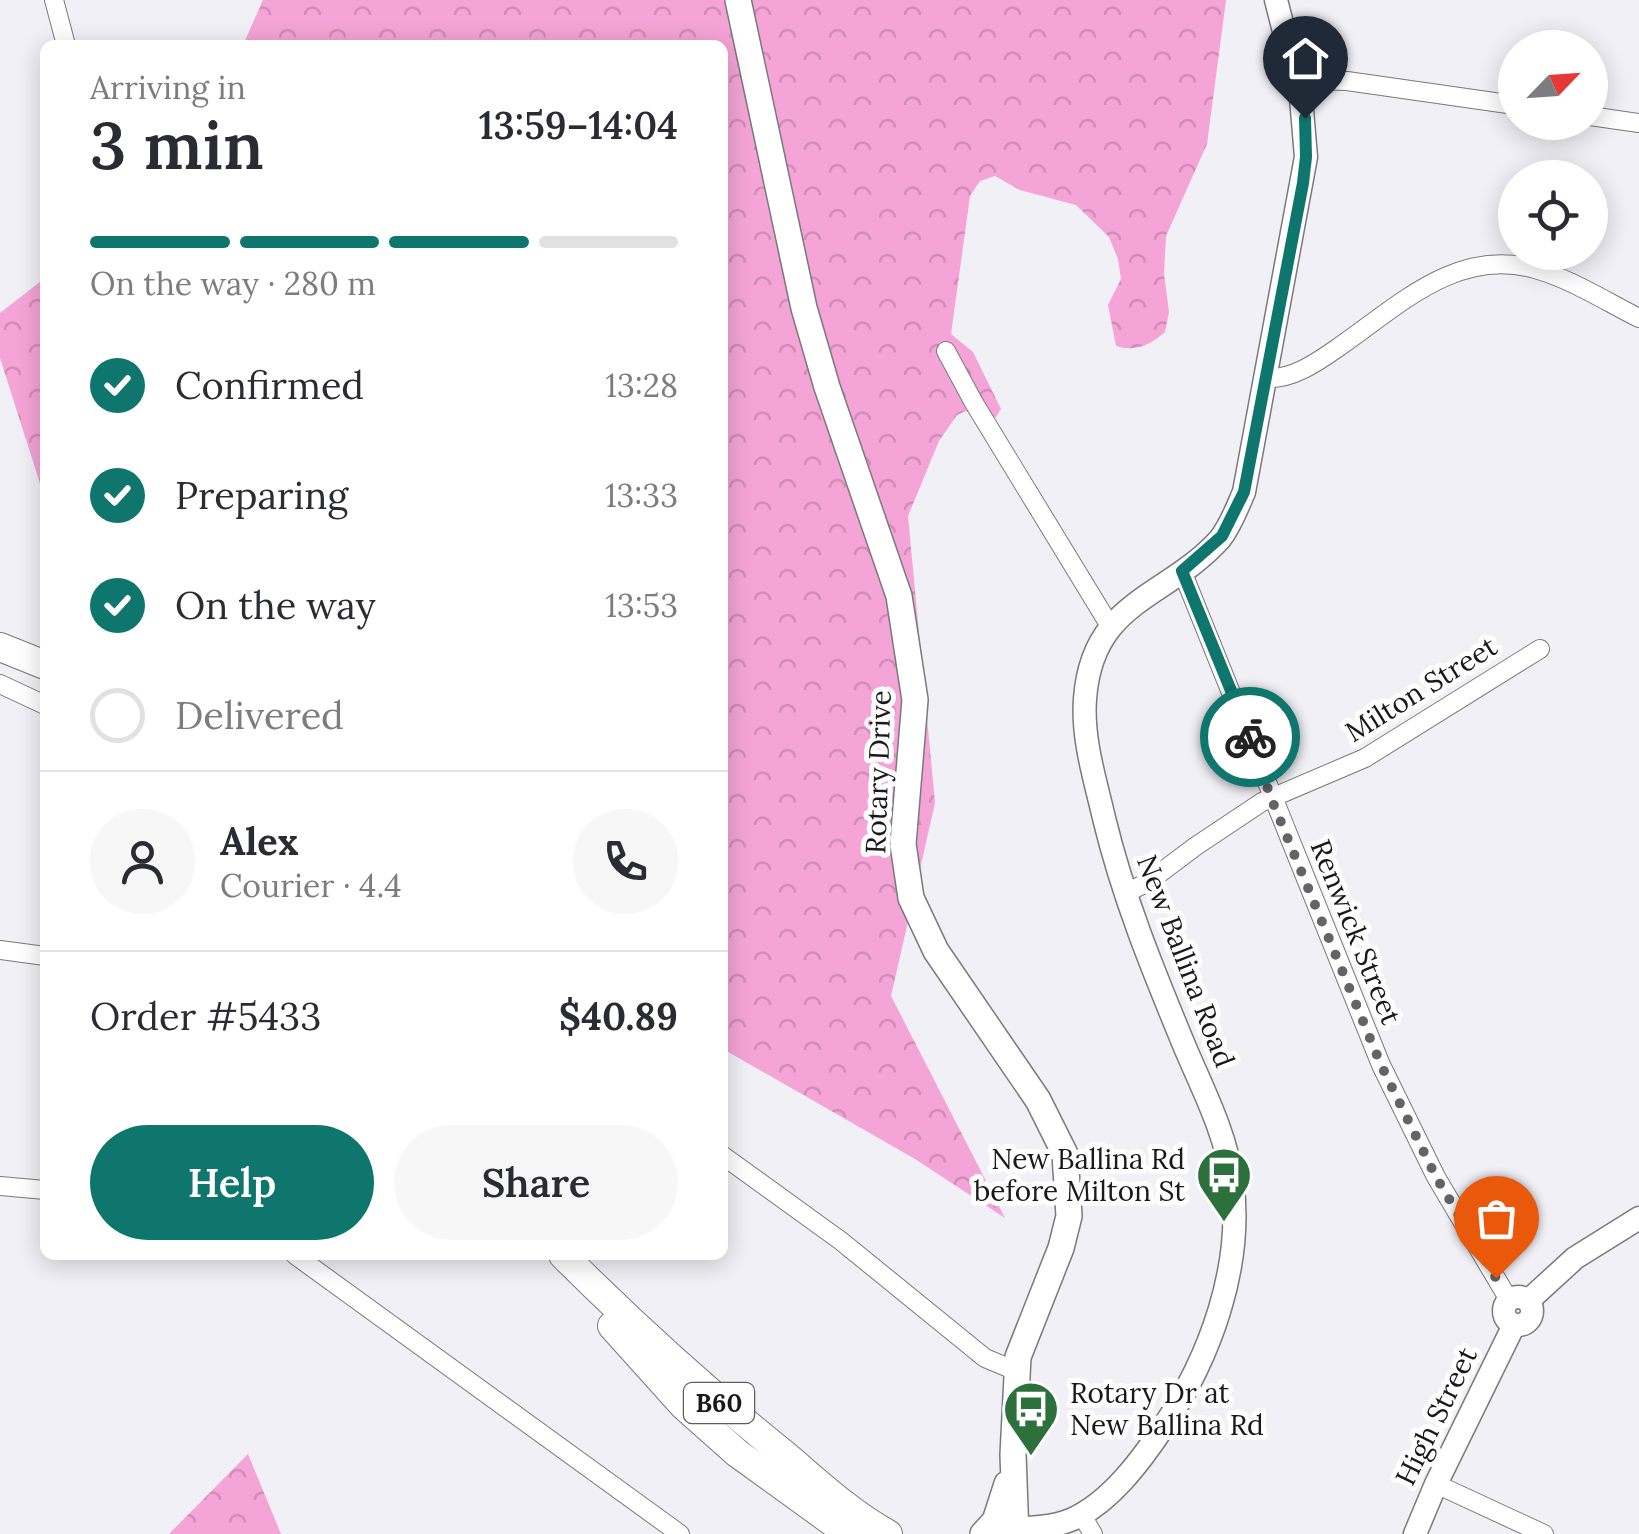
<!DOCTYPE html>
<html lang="en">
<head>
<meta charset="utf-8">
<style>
	body { margin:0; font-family:Lora,serif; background:#f7f7f7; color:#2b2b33; height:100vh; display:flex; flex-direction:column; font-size:38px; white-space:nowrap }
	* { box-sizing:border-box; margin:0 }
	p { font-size:32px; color:#7c7c81 }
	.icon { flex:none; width:55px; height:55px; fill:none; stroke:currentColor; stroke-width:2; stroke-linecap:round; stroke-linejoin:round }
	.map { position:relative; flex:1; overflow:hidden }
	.side { position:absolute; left:40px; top:40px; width:688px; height:1220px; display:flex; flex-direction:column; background:#fff; border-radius:15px; box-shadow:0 5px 25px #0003 }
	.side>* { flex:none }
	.needle { width:65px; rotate:65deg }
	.buttons { position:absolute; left:1498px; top:30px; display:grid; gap:20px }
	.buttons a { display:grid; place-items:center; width:110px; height:110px; border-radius:50%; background:#fff; box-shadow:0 5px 25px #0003; font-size:50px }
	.pin { position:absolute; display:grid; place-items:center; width:85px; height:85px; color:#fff; margin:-102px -42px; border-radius:50% 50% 50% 0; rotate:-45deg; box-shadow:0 0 10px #0007 }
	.pin .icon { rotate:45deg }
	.courier { position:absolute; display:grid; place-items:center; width:100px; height:100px; margin:-50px; border:8px solid #0f766e; border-radius:50%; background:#fff; color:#222; box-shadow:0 2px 12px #0007 }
	.summary em { font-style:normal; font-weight:600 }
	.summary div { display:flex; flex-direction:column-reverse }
	.summary { display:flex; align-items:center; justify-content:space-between; height:170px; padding:0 50px }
	h1 { font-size:65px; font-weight:600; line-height:75px }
	.bar { display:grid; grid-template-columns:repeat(4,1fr); gap:15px 10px; align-content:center; height:120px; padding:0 50px }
	.bar i { height:12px; border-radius:8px; background:#e1e1e2 }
	.bar .active { background:#0f766e }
	.bar p { grid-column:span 4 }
	.line { display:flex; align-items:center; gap:25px; padding:0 50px; border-top:2px solid #e1e1e2 }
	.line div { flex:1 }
	.round { display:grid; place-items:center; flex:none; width:105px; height:105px; border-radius:52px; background:#f7f7f7 }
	ol { padding:0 50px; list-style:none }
	li { display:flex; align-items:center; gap:30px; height:110px }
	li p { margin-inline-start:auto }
	li .icon { padding:10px; border-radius:50%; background:#0f766e; color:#fff; stroke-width:4 }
	li:last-child { color:#7c7c81 }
	li i { width:55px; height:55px; border:5px solid #e1e1e2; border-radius:50% }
	.button { display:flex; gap:20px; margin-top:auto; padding:20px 50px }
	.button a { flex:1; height:115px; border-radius:60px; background:#0f766e; color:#fff; font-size:40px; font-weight:600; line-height:115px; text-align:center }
	.button a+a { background:#f7f7f7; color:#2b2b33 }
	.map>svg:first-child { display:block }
	.forest { fill:url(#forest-crowns) }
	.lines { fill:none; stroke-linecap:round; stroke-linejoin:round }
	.minor-casing { stroke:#79797e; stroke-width:20 }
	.tertiary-casing { stroke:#79797e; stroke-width:25 }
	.secondary-casing { stroke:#79797e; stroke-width:28 }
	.primary-casing { stroke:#79797e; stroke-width:30 }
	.minor { stroke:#fff; stroke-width:18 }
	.tertiary { stroke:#fff; stroke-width:22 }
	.secondary { stroke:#fff; stroke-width:25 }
	.primary { stroke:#fff; stroke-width:28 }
	.done { stroke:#646468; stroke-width:10; stroke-dasharray:0 18 }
	.route { stroke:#0f766e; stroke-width:12 }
	.labels { text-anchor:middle; stroke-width:10; stroke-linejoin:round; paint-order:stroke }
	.shield { fill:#fefeff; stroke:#5e5e5f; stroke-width:2.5 }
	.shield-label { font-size:25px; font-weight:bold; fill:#19191b }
	.street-label { font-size:28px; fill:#19191b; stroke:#fefeff }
	.poi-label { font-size:28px; fill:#19191b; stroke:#fefeff; text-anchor:end }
</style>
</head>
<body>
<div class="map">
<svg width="1639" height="1534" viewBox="0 0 1639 1534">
	<defs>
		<pattern id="forest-crowns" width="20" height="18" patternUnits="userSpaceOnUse" patternTransform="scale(2.5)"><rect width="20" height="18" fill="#f4a4d6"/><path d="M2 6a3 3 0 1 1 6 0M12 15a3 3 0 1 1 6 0" fill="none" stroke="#d18db7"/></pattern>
	</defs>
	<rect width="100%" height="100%" fill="#f0f0f6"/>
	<!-- forest -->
	<g class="forest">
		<path d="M263,0H1226L1207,144L1166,236L1164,274L1169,312L1165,332C1150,345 1136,352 1116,346L1108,305L1121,279L1118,259L1109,237L1076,205L1020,190L995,176L980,181L970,196L951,334L973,352L1001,409L996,417H978L966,411L957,415L939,441L908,516L935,803L891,996L1005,1218L915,1159L723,1049L722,45H243Z"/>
		<polygon points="45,278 45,499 0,358 0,313"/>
		<polygon points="248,1454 281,1534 169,1534"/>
	</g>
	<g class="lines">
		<!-- minor casing -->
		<g class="minor-casing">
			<g id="minor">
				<polyline points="54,0 66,45"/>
				<polyline points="1296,83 1308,80 1347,81 1515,105"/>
				<polyline points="1590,116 1639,123"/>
				<polyline points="946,351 974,403 1110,626"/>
				<path d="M1266,378C1291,380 1316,363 1336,349C1395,309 1456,246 1535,269C1571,279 1605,301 1639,318"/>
				<polyline points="1182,571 1381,1065 1436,1177 1509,1300"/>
				<polyline points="0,684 45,705"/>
				<polyline points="1124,894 1148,882 1196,846 1262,802 1365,758 1540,649"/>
				<polyline points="0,950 45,956"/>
				<polyline points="722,1155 841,1241 985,1358 1016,1371"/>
				<polyline points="0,1186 45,1190"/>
				<polyline points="295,1255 680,1534"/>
				<polyline points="1436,1484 1544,1534"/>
				<polyline points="1081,1514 1093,1534"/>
			</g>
		</g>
		<!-- tertiary casing -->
		<g class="tertiary-casing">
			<g id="tertiary">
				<circle cx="1518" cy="1311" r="14"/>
				<polyline points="1528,1301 1575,1258 1639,1218"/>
				<path d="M998,1529C1023,1528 1050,1529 1073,1519C1110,1502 1140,1462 1162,1429C1210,1358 1244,1266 1232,1180C1226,1133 1202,1088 1184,1045C1153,970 1123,897 1104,818C1095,779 1082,739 1085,699C1092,600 1166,599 1220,539C1231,525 1237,508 1244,492L1306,157L1301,98L1276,0"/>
				<polyline points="1415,1534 1436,1484 1514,1325"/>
			</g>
		</g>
		<!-- secondary casing -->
		<g class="secondary-casing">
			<g id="secondary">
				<polyline points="738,0 804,308 827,387 899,596 915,700 903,844 911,898 936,951 1038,1100 1065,1154 1069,1216 1061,1248 1018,1357 1013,1455 1016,1534"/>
				<polyline points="983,1534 995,1521 1007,1484"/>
			</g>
		</g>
		<!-- primary casing -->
		<g class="primary-casing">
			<g id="primary">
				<polyline points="0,647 45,665"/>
				<path d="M563,1255C634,1326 707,1392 785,1455C817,1482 851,1514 888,1534"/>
				<polyline points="612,1326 683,1405 737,1453 849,1534"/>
			</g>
		</g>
		<!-- minor -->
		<use href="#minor" class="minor"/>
		<!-- tertiary -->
		<use href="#tertiary" class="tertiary"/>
		<!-- secondary -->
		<use href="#secondary" class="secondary"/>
		<!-- primary -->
		<use href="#primary" class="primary"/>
	</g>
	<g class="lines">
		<!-- done -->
		<polyline class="done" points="1250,737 1271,798 1381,1065 1436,1177 1496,1278"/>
		<!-- route -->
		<polyline class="route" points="1250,737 1182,571 1222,536 1244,492 1303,183 1306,157 1305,118"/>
	</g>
	<!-- icons -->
	<defs>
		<g id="bus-pin" transform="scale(2.875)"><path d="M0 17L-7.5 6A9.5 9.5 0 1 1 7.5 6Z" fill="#2c703b" stroke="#fefeff"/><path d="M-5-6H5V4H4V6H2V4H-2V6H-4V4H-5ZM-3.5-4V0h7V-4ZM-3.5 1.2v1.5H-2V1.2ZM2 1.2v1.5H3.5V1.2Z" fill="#fff"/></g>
	</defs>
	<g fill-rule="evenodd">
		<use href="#bus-pin" x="1224" y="1175"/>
		<use href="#bus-pin" x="1031" y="1409"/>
	</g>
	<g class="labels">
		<!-- shield labels -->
		<rect class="shield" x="684" y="1383" width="70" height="40" rx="8"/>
		<g class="shield-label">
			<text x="719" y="1412">B60</text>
		</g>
		<!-- street labels -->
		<g class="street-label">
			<text transform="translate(1421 689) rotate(-32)" y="10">Milton Street</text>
			<text transform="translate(878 772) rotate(-88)" y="10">Rotary Drive</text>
			<text transform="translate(1356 932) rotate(68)" y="10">Renwick Street</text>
			<text transform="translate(1186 961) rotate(69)" y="10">New Ballina Road</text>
			<text transform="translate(1436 1416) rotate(-64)" y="10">High Street</text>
		</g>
		<!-- poi labels -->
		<g class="poi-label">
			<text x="1185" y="1169">New Ballina Rd<tspan x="1185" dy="32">before Milton St</tspan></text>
			<text x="1070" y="1403" text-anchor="start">Rotary Dr at<tspan x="1070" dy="32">New Ballina Rd</tspan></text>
		</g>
	</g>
</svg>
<div class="buttons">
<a><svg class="needle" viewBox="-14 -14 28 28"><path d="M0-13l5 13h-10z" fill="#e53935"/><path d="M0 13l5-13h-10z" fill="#7c7c81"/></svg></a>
<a><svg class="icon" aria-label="locate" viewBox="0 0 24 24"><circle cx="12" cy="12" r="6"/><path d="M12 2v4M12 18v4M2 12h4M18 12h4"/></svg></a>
</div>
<div class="pin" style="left:1496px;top:1278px;background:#ea580c"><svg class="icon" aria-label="bag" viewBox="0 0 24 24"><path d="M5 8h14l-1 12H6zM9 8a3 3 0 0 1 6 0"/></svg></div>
<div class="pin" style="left:1305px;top:118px;background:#1f2937"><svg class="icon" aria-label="home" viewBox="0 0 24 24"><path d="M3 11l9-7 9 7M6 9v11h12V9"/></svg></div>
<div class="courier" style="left:1250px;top:737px"><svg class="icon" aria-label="bike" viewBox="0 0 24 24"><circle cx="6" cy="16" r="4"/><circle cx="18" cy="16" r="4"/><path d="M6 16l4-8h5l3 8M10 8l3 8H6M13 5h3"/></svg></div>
<section class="side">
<div class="summary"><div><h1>3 min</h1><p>Arriving in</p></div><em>13:59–14:04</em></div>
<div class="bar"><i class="active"></i><i class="active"></i><i class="active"></i><i></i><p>On the way · 280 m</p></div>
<ol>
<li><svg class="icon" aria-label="check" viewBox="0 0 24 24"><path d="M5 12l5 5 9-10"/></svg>Confirmed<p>13:28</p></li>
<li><svg class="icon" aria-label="check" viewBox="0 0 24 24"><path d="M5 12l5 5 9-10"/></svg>Preparing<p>13:33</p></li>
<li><svg class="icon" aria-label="check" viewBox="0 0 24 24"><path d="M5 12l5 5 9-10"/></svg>On the way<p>13:53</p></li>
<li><i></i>Delivered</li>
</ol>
<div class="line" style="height:180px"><a class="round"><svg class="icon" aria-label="person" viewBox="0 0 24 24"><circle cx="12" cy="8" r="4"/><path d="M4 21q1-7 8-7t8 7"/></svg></a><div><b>Alex</b><p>Courier · 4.4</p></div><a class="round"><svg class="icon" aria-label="phone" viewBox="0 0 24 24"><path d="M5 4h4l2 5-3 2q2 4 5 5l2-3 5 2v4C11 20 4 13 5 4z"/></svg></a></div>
<div class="line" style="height:130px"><div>Order #5433</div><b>$40.89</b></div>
<div class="button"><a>Help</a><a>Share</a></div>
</section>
</div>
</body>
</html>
